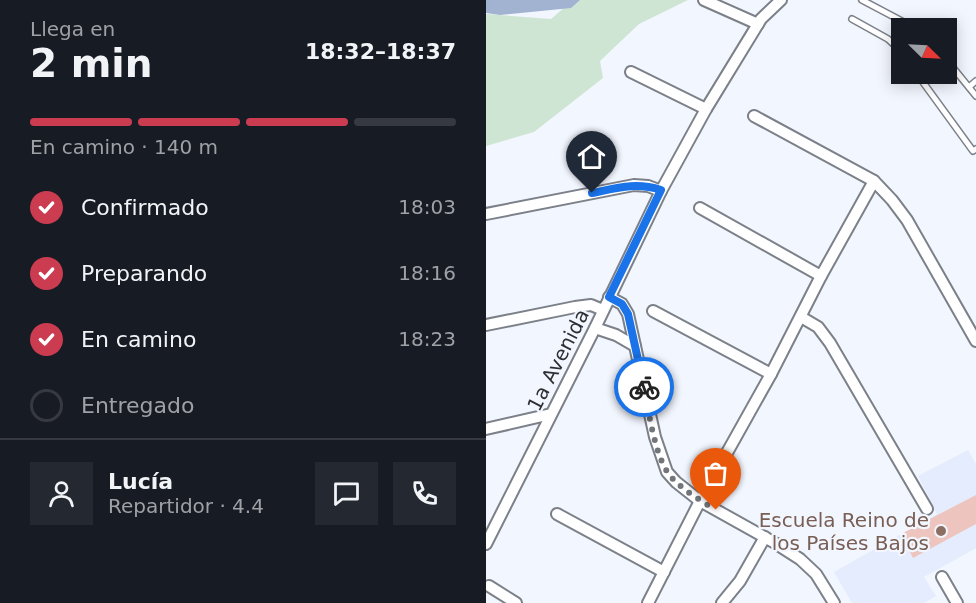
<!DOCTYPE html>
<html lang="es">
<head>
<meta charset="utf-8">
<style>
	body { margin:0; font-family:"DejaVu Sans",sans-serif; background:#242831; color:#f1f3f6; height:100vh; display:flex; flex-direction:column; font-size:22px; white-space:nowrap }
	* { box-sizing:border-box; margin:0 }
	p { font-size:20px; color:#9ea1a6 }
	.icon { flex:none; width:33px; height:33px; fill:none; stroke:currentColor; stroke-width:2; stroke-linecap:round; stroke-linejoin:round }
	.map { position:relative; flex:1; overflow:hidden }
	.sheet { display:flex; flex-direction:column; background:#171b24; width:486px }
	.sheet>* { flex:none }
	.needle { width:39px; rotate:114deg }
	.controls { position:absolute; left:405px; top:18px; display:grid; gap:12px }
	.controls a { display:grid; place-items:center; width:66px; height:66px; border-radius:0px; background:#171b24; box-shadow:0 3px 15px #0003; font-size:30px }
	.pin { position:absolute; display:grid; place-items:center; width:51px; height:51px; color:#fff; margin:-62px -26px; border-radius:50% 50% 50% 0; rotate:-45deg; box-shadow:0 0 6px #0007 }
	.pin .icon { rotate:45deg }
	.courier { position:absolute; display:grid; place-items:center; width:60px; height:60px; margin:-30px; border:4px solid #1a73e8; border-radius:50%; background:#fff; color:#222; box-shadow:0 2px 8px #0007 }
	.head em { font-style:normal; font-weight:600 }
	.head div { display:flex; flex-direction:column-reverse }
	.head { display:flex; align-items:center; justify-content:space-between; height:102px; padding:0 30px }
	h1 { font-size:39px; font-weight:600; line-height:45px }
	.bar { display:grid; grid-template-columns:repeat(4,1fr); gap:9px 6px; align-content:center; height:72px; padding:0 30px }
	.bar i { height:8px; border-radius:4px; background:#363941 }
	.bar .current { background:#cc3c51 }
	.bar p { grid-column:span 4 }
	.line { display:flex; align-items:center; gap:15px; padding:0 30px; border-top:2px solid #363941 }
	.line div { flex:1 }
	.round { display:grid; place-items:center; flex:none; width:63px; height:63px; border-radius:0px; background:#242831 }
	ol { padding:0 30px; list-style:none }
	li { display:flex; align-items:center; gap:18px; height:66px }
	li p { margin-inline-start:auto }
	li .icon { padding:6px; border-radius:50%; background:#cc3c51; color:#fff; stroke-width:4 }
	li:last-child { color:#9ea1a6 }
	li i { width:33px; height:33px; border:3px solid #363941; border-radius:50% }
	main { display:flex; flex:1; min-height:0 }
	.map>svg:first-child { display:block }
	.built { fill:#e4ecfd }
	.green { fill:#cfe5d3 }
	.water { fill:#a1b3d0 }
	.building { fill:#edc5be }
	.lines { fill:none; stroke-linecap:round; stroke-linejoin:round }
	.lane-casing { stroke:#7c8089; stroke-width:8 }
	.street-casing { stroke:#7c8089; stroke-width:14 }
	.lane { stroke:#fff; stroke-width:5 }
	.street { stroke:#fff; stroke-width:10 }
	.done { stroke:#72757a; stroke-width:6; stroke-dasharray:0 10.8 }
	.route { stroke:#1a73e8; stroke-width:8 }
	.education-dot { fill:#8d6e63; stroke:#f2f6fe; stroke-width:2 }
	.labels { text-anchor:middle; stroke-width:4.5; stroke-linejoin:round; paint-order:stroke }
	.street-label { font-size:20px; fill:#2d2f33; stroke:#f2f6fe }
	.education-label { font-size:20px; fill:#785e54; stroke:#f2f6fe; text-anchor:end }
</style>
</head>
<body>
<main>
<section class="sheet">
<div class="head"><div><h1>2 min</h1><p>Llega en</p></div><em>18:32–18:37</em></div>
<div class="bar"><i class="current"></i><i class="current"></i><i class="current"></i><i></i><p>En camino · 140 m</p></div>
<ol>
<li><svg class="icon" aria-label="check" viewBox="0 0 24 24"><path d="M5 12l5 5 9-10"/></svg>Confirmado<p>18:03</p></li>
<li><svg class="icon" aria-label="check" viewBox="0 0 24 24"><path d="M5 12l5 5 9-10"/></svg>Preparando<p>18:16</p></li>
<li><svg class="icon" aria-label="check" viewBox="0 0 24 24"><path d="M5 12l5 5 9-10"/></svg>En camino<p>18:23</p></li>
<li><i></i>Entregado</li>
</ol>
<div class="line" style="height:108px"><a class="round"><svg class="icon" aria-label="person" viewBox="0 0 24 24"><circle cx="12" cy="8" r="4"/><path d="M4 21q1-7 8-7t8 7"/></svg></a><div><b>Lucía</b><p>Repartidor · 4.4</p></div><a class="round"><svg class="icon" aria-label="chat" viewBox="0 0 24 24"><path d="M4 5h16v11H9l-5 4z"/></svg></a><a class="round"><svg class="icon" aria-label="phone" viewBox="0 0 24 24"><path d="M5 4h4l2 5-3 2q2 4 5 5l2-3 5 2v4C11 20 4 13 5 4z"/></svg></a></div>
</section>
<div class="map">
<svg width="490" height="603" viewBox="0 0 490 603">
	<rect width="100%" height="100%" fill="#f2f6fe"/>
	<!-- built -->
	<polygon class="built" points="482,450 490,464 490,548 438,577 450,596 438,603 366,603 348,572 451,514 432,476"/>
	<!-- green -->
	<polygon class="green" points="87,0 202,0 153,24 114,61 117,78 48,132 0,146 0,14 65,19"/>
	<!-- water -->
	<polygon class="water" points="0,0 94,0 85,8 14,15 0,13"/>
	<!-- building -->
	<polygon class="building" points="490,495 490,524 427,558 415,534"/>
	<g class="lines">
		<!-- lane casing -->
		<g class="lane-casing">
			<g id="lane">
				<polyline points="376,0 429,28"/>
				<polyline points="366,19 402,39 416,52"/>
				<polyline points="460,59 490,96"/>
				<polyline points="431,74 487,151 490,149"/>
				<polyline points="483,87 490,81"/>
			</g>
		</g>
		<!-- street casing -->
		<g class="street-casing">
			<g id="street">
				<polyline points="218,0 272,24"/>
				<polyline points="145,72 220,109"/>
				<polyline points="268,116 388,181 406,200 421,220 490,341"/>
				<polyline points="214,208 335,276"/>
				<polyline points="0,214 148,185 162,186 175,191"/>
				<polyline points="123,297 136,304 142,314 169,437 181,472 190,482 214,501 289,543 314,559 330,574 348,603"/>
				<polyline points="167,311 285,374"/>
				<polyline points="315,317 332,327 344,343 441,509"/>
				<polyline points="0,325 89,307 105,305 117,310"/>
				<polyline points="109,328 130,335 149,346"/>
				<polyline points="0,429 65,414"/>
				<polyline points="71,514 178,572"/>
				<polyline points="0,544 109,328 175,191 220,109 275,19 295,0"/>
				<polyline points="456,577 471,603"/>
				<polyline points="3,586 30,603"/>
				<polyline points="162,603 214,501 285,374 335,276 388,181"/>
				<polyline points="236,603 254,581 279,537"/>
			</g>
		</g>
		<!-- lane -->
		<use href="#lane" class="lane"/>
		<!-- street -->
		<use href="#street" class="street"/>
	</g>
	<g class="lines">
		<!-- done -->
		<path class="done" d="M158,387C163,412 168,452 182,473C194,489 214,500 230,510"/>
		<!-- route -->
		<path class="route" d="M106,193C131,188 150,182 175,190L123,297L136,304L142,314L158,387"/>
	</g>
	<!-- markers -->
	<circle class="education-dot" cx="455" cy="531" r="6"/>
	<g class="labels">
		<!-- street labels -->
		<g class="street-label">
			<text transform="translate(72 360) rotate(-63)" y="7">1a Avenida</text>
		</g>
		<!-- education labels -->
		<g class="education-label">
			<text x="443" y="527">Escuela Reino de<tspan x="443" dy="23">los Países Bajos</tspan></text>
		</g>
	</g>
</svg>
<div class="controls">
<a><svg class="needle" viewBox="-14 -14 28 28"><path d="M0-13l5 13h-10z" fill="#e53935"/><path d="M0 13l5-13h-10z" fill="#9ea1a6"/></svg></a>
</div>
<div class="pin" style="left:230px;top:510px;background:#ea580c"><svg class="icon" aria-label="bag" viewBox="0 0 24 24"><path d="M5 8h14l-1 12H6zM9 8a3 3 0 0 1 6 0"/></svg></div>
<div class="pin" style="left:106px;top:193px;background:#1f2937"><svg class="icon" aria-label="home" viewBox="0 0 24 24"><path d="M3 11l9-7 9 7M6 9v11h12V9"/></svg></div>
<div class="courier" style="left:158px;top:387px"><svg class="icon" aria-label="bike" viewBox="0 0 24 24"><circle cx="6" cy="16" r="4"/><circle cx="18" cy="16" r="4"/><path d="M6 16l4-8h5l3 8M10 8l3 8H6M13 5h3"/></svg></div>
</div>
</main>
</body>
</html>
